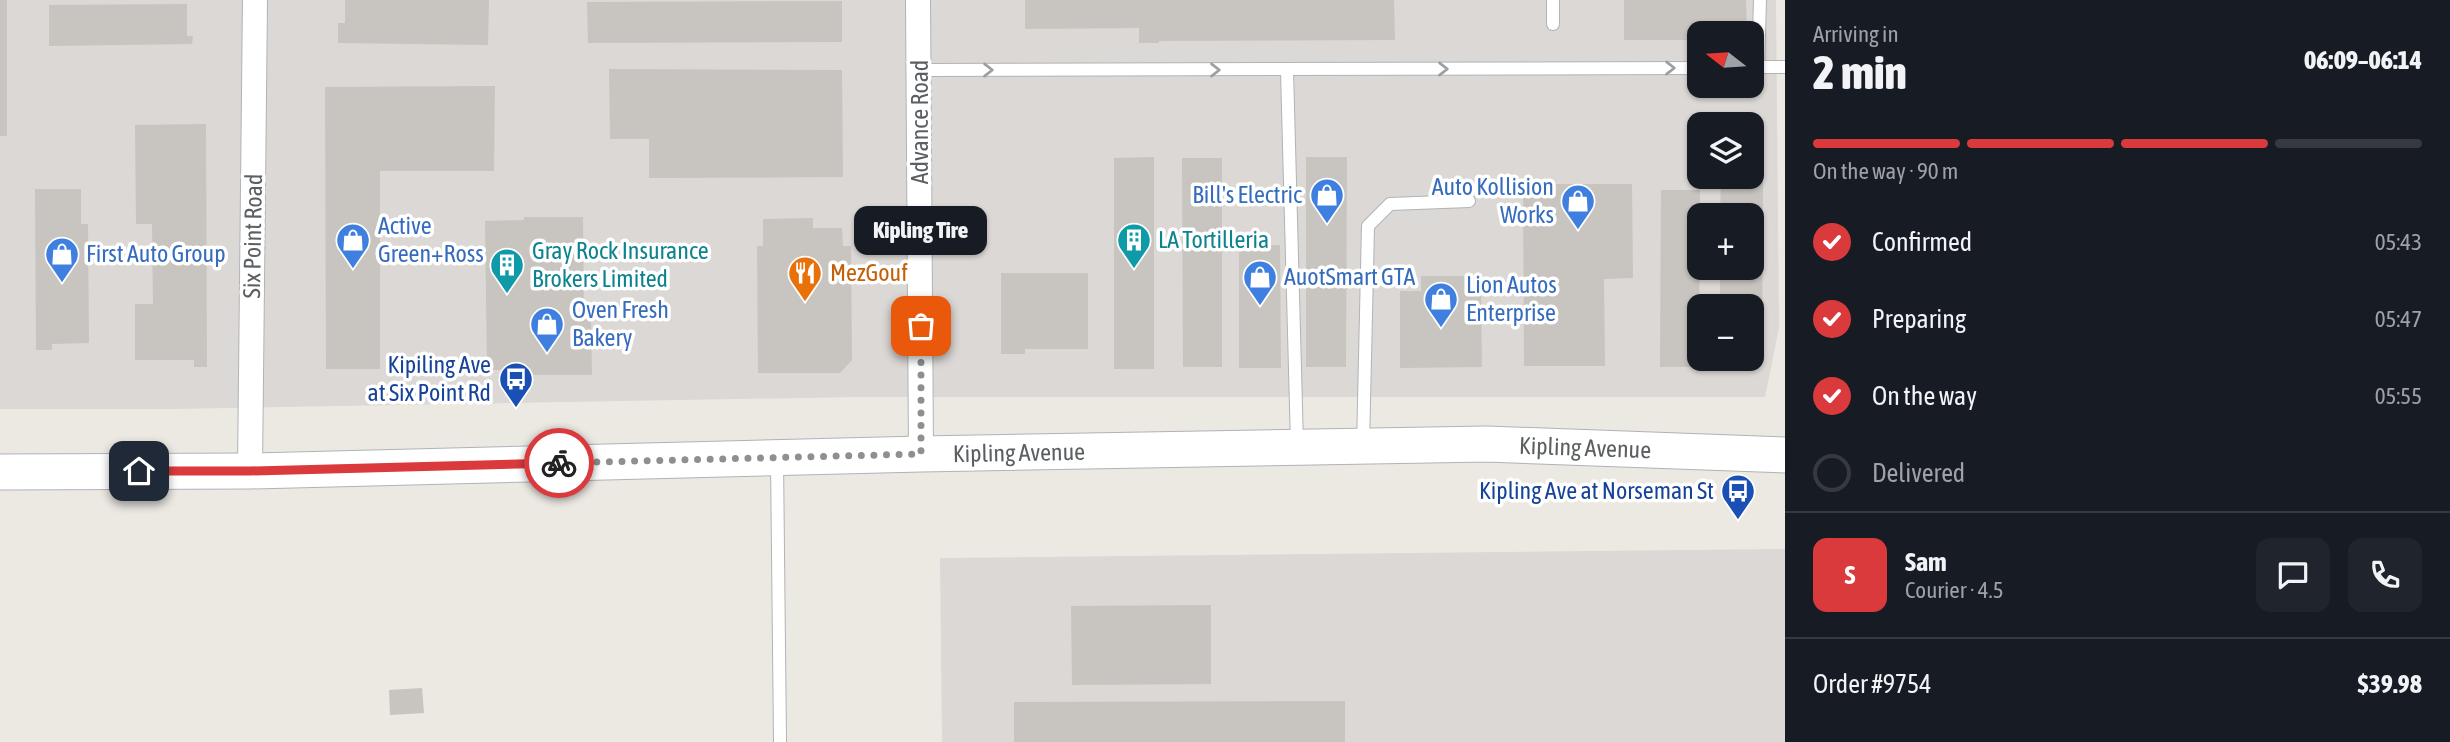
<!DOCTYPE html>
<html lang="en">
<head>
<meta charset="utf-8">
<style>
	body { margin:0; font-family:"Asap Condensed",sans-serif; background:#20242c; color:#f1f3f6; height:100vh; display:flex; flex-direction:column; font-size:26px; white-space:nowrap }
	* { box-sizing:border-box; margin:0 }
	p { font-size:23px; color:#9ea1a6 }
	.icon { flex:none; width:38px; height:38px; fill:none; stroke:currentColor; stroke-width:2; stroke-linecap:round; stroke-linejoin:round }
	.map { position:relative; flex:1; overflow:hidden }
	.details { display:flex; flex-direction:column; background:#171b24; width:665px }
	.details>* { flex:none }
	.needle { width:46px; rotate:287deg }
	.tools { position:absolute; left:1687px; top:21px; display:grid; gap:14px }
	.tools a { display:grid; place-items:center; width:77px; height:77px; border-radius:14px; background:#171b24; box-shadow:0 2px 5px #0004; font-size:35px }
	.pin { position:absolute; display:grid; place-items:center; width:60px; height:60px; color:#fff; margin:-30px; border-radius:14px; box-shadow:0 4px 10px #0006 }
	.courier { position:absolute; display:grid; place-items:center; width:70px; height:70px; margin:-35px; border:5px solid #db3a3d; border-radius:50%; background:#fff; color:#222; box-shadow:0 2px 9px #0007 }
	.bubble { position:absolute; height:49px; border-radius:14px; background:#171b24; box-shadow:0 2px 5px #0004; font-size:23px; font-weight:800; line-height:49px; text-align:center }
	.overview em { font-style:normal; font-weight:800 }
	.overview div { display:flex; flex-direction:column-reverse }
	.overview { display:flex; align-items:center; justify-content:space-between; height:119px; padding:0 28px }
	h1 { font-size:46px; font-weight:800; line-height:52px }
	.bar { display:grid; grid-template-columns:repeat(4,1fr); gap:10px 7px; align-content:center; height:84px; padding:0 28px }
	.bar i { height:9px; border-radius:5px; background:#363941 }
	.bar .selected { background:#db3a3d }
	.bar p { grid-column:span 4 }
	.line { display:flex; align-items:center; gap:18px; padding:0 28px; border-top:2px solid #363941 }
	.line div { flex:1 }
	.round { display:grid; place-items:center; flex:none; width:74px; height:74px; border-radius:14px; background:#20242c }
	ol { padding:0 28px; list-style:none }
	li { display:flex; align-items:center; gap:21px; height:77px }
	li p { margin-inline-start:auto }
	li .icon { padding:7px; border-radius:50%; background:#db3a3d; color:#fff; stroke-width:4 }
	li:last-child { color:#9ea1a6 }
	li i { width:38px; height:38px; border:4px solid #363941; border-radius:50% }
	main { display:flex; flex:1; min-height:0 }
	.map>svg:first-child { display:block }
	.industrial { fill:#dbd8d5; fill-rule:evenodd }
	.building { fill:#c8c4bf }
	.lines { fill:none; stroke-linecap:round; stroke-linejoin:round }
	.service-casing { stroke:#b0b4b7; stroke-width:14 }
	.minor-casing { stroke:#b0b4b7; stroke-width:26 }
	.secondary-casing { stroke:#afb3b7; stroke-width:37 }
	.service { stroke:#fff; stroke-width:12 }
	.minor { stroke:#fff; stroke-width:24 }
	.secondary { stroke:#fff; stroke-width:35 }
	.oneway { stroke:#9d9fa1 }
	.done { stroke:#8e8f8f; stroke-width:7; stroke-dasharray:0 12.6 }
	.route { stroke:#db3a3d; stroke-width:9 }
	.labels { text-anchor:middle; stroke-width:7; stroke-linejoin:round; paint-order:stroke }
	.street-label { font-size:24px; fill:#5b5f62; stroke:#fff }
	.shop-label { font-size:24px; fill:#366cbe; stroke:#fff; text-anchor:start }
	.culture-label { font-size:24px; fill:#0d838f; stroke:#fff; text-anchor:start }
	.food-label { font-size:24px; fill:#c56008; stroke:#fff; text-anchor:start }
	.transit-label { font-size:24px; fill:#164399; stroke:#fff; text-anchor:end }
</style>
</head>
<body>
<main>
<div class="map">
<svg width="1785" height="742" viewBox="0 0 1785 742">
	<rect width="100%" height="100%" fill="#ece9e3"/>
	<!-- industrial -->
	<g class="industrial">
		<path d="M0,0H1776L1779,328L1765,397H855L173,409H0ZM1699,33H1752V86H1699ZM1699,124H1752V177H1699ZM1699,215H1752V268H1699ZM1699,306H1752V359H1699Z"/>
		<polygon points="1785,549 1785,742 942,742 940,558"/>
	</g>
	<!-- building -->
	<g class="building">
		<rect x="0" y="0" width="7" height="136"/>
		<polygon points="345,0 489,0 488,45 338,43 338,23 345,23"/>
		<polygon points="1025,0 1394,0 1395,40 1159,41 1159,43 1139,43 1139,28 1025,29"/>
		<polygon points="1624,0 1746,0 1747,33 1699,33 1699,40 1624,40"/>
		<polygon points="842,1 842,42 588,43 587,2"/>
		<polygon points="187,4 187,36 193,36 192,44 49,46 49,5"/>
		<polygon points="609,69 842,70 843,177 649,178 649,139 610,139"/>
		<polygon points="495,86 494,171 380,171 380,369 326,369 325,87"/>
		<polygon points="206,124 207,367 194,367 194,360 135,360 135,304 153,304 152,224 136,224 135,125"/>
		<polygon points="1154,157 1154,369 1114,369 1114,158"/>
		<polygon points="1306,157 1347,157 1346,367 1306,367"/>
		<polygon points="1182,158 1222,158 1222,367 1183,367"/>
		<polygon points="1721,180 1763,180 1762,364 1719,364 1719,359 1752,359 1752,306 1720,306 1720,268 1752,268 1752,215 1720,215"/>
		<polygon points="1523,184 1632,184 1633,278 1604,279 1605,366 1524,366"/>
		<polygon points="35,189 81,189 81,224 88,224 89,343 52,344 52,350 36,350"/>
		<polygon points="1661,190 1700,190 1699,367 1660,367"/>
		<polygon points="524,217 583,217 584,317 591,317 592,375 529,375 529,370 487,370 485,221 524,220"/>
		<polygon points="813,218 813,228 842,228 843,246 851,246 852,360 840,373 758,373 757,246 763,246 763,219"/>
		<polygon points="1239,245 1280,245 1281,368 1239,368"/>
		<polygon points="1001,273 1088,273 1088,349 1025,349 1025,354 1001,354"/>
		<polygon points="1421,276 1477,276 1477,290 1481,290 1482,367 1400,368 1400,291 1421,291"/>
		<polygon points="1211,605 1211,684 1072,685 1071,606"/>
		<polygon points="422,688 424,713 390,715 389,690"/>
		<polygon points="1345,701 1345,742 1014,742 1014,702"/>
	</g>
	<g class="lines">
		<!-- service casing -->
		<g class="service-casing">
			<g id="service">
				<polyline points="1553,24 1553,0"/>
				<polyline points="1752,67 1785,67"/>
				<polyline points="1758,67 1760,0"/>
				<polyline points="919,70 1699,68"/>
				<polyline points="1287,70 1297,444"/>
				<polyline points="1363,446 1368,226 1390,204 1469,201"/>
				<polyline points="777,458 780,742"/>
			</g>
		</g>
		<!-- minor casing -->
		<g class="minor-casing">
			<g id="minor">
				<polyline points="918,0 921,454"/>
				<polyline points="250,471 255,0"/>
			</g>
		</g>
		<!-- secondary casing -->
		<g class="secondary-casing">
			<polyline id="secondary" points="0,472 250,471 921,454 1487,444 1785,455"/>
		</g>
		<!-- service -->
		<use href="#service" class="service"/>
		<!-- minor -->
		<use href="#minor" class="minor"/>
		<!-- secondary -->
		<use href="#secondary" class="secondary"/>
	</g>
	<!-- one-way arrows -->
	<defs><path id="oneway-chevron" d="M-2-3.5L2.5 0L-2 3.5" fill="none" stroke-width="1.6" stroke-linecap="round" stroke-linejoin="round" transform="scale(1.75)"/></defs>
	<g class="oneway">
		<use href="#oneway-chevron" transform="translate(1670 68)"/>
		<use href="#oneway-chevron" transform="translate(1443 69)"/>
		<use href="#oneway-chevron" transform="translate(988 70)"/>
		<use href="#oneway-chevron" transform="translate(1215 70)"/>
	</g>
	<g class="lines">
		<!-- done -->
		<polyline class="done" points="559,463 921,454 921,326"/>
		<!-- route -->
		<polyline class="route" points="139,471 250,471 559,463"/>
	</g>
	<!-- icons -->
	<defs>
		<g id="shop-pin" transform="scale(1.75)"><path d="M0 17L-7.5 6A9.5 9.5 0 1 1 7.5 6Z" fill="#3f7fe0" stroke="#fff"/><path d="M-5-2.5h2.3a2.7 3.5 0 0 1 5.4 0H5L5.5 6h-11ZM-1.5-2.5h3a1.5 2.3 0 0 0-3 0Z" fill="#fff"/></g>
		<g id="building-pin" transform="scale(1.75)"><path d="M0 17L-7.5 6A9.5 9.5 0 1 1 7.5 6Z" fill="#0f9aa8" stroke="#fff"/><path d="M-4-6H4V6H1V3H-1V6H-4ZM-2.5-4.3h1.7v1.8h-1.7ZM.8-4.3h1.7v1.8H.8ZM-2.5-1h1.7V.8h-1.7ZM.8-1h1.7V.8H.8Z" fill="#fff"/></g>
		<g id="restaurant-pin" transform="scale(1.75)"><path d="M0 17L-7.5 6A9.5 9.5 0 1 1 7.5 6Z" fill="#e8710a" stroke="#fff"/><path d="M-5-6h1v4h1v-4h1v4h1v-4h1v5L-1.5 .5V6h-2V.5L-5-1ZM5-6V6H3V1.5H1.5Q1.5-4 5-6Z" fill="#fff"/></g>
		<g id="bus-pin" transform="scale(1.75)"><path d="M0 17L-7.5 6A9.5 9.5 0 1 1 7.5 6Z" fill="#1a4fb4" stroke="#fff"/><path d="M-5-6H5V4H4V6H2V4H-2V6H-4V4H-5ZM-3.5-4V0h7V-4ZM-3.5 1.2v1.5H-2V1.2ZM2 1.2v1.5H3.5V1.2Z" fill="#fff"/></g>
	</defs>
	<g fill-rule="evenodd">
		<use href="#shop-pin" x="1327" y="195"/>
		<use href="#shop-pin" x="1578" y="201"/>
		<use href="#shop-pin" x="353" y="240"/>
		<use href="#building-pin" x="1134" y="240"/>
		<use href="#shop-pin" x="62" y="254"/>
		<use href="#building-pin" x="507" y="265"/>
		<use href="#restaurant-pin" x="805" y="273"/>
		<use href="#shop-pin" x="1260" y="277"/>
		<use href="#shop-pin" x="1441" y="299"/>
		<use href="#shop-pin" x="547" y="324"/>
		<use href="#bus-pin" x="516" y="379"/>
		<use href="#bus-pin" x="1738" y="491"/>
	</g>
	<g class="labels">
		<!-- street labels -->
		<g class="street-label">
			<text transform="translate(920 122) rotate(-90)" y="8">Advance Road</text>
			<text transform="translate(253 236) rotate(-89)" y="8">Six Point Road</text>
			<text transform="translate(1585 448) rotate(2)" y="8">Kipling Avenue</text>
			<text transform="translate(1019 453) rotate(-1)" y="8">Kipling Avenue</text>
		</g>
		<!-- shop labels -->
		<g class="shop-label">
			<text x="1554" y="195" text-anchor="end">Auto Kollision<tspan x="1554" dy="28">Works</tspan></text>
			<text x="1302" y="203" text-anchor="end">Bill's Electric</text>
			<text x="378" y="234">Active<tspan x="378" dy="28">Green+Ross</tspan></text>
			<text x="86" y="262">First Auto Group</text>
			<text x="1284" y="285">AuotSmart GTA</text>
			<text x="1466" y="293">Lion Autos<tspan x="1466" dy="28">Enterprise</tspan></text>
			<text x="572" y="318">Oven Fresh<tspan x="572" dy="28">Bakery</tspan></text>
		</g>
		<!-- culture labels -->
		<g class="culture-label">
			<text x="1158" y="248">LA Tortilleria</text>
			<text x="532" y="259">Gray Rock Insurance<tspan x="532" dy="28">Brokers Limited</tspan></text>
		</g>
		<!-- food labels -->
		<g class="food-label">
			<text x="830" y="281">MezGouf</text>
		</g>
		<!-- transit labels -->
		<g class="transit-label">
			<text x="491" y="373">Kipiling Ave<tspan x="491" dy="28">at Six Point Rd</tspan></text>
			<text x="1714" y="499">Kipling Ave at Norseman St</text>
		</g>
	</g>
</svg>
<div class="tools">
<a><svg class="needle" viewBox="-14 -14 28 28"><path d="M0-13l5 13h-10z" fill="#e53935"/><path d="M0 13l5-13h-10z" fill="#9ea1a6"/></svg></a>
<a><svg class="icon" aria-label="layers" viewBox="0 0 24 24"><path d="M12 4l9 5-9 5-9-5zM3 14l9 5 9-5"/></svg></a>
<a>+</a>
<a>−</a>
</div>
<div class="pin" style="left:921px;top:326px;background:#ea580c"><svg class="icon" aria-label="bag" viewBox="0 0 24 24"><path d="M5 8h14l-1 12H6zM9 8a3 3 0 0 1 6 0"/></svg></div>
<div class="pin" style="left:139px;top:471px;background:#1f2937"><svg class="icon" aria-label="home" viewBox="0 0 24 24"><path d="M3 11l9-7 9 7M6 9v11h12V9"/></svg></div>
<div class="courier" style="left:559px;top:463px"><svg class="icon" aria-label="bike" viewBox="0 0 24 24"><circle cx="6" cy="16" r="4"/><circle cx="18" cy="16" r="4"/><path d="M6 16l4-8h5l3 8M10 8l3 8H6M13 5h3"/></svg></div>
<div class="bubble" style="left:854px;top:206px;width:133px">Kipling Tire</div>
</div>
<section class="details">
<div class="overview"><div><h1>2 min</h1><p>Arriving in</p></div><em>06:09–06:14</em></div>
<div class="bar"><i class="selected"></i><i class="selected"></i><i class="selected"></i><i></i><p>On the way · 90 m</p></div>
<ol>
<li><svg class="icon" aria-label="check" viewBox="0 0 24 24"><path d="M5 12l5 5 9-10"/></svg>Confirmed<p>05:43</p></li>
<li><svg class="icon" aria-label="check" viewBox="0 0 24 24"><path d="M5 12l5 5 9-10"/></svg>Preparing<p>05:47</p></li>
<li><svg class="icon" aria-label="check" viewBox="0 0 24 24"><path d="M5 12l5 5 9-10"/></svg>On the way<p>05:55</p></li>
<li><i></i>Delivered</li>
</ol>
<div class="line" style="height:126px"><b class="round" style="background:#db3a3d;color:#fff">S</b><div><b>Sam</b><p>Courier · 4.5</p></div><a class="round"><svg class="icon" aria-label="chat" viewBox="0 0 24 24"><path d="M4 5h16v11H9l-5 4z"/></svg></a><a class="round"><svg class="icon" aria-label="phone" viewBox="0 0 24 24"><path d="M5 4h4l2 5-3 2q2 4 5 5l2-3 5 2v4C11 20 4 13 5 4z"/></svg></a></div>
<div class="line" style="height:91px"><div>Order #9754</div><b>$39.98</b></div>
</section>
</main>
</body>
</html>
